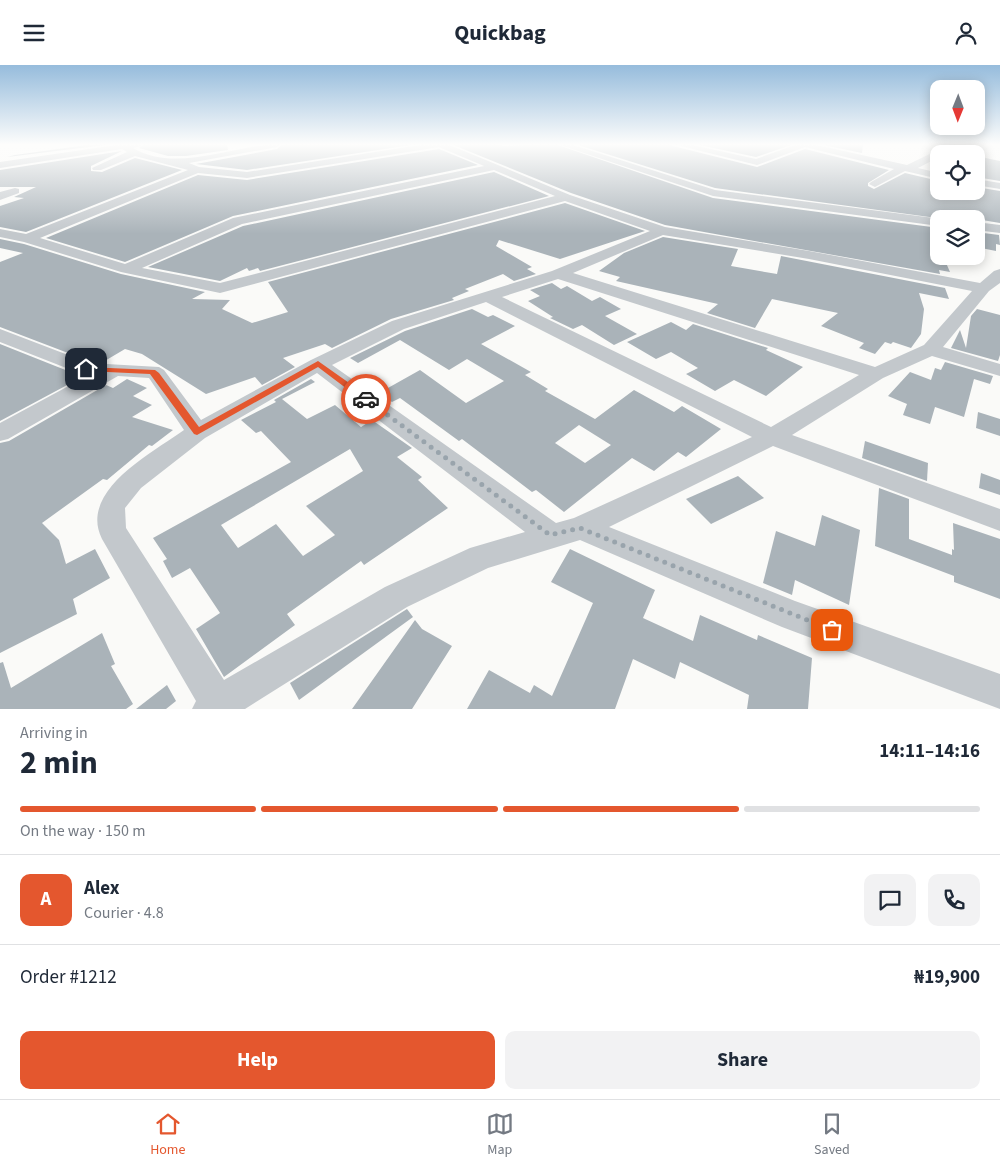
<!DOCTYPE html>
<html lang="en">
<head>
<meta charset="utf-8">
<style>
	body { margin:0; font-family:"Source Sans 3",sans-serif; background:#f2f2f3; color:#1f2937; height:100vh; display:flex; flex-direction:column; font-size:19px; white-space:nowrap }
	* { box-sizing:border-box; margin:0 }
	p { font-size:16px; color:#747a83 }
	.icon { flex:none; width:28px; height:28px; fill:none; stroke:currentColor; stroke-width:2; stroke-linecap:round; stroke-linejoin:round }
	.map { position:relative; height:644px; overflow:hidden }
	.drawer { display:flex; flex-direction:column; background:#fff; flex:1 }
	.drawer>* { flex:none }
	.needle { width:32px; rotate:181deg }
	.fabs { position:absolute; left:930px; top:15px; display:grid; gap:10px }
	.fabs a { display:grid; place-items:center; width:55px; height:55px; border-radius:10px; background:#fff; box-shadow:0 2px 12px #0003; font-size:25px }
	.pin { position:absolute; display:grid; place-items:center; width:42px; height:42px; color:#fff; margin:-21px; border-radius:10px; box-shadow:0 2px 8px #0006 }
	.courier { position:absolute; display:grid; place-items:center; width:50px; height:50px; margin:-25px; border:4px solid #e4572e; border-radius:50%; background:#fff; color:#222; box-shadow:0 1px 6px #0007 }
	.overview em { font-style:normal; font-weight:700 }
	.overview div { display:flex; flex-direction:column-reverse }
	.overview { display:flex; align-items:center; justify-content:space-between; height:85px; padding:0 20px }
	h1 { font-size:32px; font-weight:700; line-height:38px }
	.bar { display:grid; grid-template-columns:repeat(4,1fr); gap:8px 5px; align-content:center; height:60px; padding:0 20px }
	.bar i { height:6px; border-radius:4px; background:#e0e1e3 }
	.bar .selected { background:#e4572e }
	.bar p { grid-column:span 4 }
	.line { display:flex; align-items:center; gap:12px; padding:0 20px; border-top:1px solid #e0e1e3 }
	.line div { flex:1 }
	.round { display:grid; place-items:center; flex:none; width:52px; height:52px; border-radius:10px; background:#f2f2f3 }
	.primary-button { display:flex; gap:10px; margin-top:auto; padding:10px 20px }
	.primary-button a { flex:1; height:58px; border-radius:10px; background:#e4572e; color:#fff; font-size:20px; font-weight:700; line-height:58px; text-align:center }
	.primary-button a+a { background:#f2f2f3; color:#1f2937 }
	header { display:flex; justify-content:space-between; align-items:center; height:65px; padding:0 20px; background:#fff; font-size:22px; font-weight:700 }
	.menu { display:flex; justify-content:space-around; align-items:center; height:70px; border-top:1px solid #e0e1e3; background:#fff; font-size:14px; color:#747a83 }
	.menu a { display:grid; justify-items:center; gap:2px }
	.menu .selected { color:#e4572e }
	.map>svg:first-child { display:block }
	.building { fill:#aab3b9; fill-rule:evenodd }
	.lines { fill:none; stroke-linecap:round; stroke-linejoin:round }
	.minor { fill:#c3c8cc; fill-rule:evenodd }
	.route { fill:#e4572e }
	.done { stroke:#99a4ac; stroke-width:5; stroke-dasharray:0 9 }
</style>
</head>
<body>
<header><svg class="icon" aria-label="menu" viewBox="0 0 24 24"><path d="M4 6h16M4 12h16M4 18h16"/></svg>Quickbag<svg class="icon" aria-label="person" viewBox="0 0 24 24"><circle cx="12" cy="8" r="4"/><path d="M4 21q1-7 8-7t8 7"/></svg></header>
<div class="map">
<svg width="1000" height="644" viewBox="0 0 1000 644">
	<rect width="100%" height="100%" fill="#fafaf8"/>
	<!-- building -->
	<g class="building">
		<polygon points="94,79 113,79 7,92 15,90"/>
		<polygon points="144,79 227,79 228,85 186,91 168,91 139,83"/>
		<polygon points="283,79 417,79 247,105 196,99 277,84"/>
		<polygon points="451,79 498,79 503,81 555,79 713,133 939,163 939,191 943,191 950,207 939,205 940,209 665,160 571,128"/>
		<polygon points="575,79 671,79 673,81 757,102 805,84 889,105 868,118 868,121 874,124 905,108 939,116 939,126 976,126 976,122 1000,126 1000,158 976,154 944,154 715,123"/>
		<polygon points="695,79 794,79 756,92"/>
		<polygon points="819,79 863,79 862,88"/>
		<polygon points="439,84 478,100 233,151 125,197 46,173 198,110 247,115"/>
		<polygon points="122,86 91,101 91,106 102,107 135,93 182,105 26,167 0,162 0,141 24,133 14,132 36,122 0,122 0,105"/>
		<polygon points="976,91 1000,96 1000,116 976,112"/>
		<polygon points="494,107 549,131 260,206 258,203 249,206 247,203 220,216 148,202 243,161"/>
		<polygon points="565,138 645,166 560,194 499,175 496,181 532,202 527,204 536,209 514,216 503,209 465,224 469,226 452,233 454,235 391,254 332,283 325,279 283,293 295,302 262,320 255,312 206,329 142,289 125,284 103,297 89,296 0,262 0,197 23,188 0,183 0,174 24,179 121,209 205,227 192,234 230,235 222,244 252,258 288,247 268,217"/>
		<polygon points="976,167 999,170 1000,180 996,179 996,186 976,182"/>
		<polygon points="663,172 738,184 731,201 777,209 781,191 945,223 949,234 919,228 924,244 921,269 911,283 893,277 891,279 885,277 875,289 859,283 864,278 821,261 838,248 772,234 755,263 707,248 718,239 616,216 620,212 599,206 624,188"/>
		<polygon points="552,218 561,224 567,221 592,236 600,232 621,244 605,251 637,269 614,280 582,260 573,264 550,253 553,252 528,236 540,231 530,225"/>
		<path d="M472,244L488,252L493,250L515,261L481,279L531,307L525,310L548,324L545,326L595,354L634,325L674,347L682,341L721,364L686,392L678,387L654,406L632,393L564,447L536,425L532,427L462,374L459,376L400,333L392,337L379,328L420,305L466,338L504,316L467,294L449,305L400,275L358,298L350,293L405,266ZM579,360L611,380L585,398L555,378Z"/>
		<polygon points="977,244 1000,250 1000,290 998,296 951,283 960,265 966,283 971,251"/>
		<polygon points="671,257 686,265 693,259 768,283 766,285 803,302 766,331 734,315 715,326 686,309 698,303 671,287 656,294 627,277"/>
		<polygon points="0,279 78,310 84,311 0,356"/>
		<polygon points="945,297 993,311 990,319 974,314 964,352 935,342 930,359 903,350 907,339 888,331 910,307 931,315 935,303 941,305"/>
		<polygon points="127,314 147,323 133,331 152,340 132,352 173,365 152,381 149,380 107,415 103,414 42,458 59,475 66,499 95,484 110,513 73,534 77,549 0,588 0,378 9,376 106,320 113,323"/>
		<path d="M311,314L315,317L282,334L307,354L335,340L361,362L372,355L412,383L397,392L422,412L418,415L448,443L364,500L361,496L287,549L295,560L224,612L196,564L220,548L190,503L172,513L163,496L167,494L153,473L291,397L261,366L256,368L241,355L276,337L274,335ZM350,384L363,406L306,441L335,470L303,491L276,459L238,483L221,460Z"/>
		<polygon points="978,347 1000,354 1000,371 976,363"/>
		<polygon points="865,376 928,398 927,416 862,393"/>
		<polygon points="981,408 1000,415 1000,430 979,423"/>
		<polygon points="738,411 764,433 711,459 686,434"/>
		<polygon points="879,423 909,434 909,474 952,490 952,484 954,485 953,458 1000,474 1000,534 954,517 954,511 875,481"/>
		<polygon points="822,450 860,465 849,540 795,515 792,530 763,518 776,466 815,481"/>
		<polygon points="570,484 655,525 643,553 693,576 700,550 757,575 758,570 812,593 808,644 747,644 749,630 680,597 675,614 633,594 615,644 467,644 489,605 530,628 534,620 552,631 593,538 551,517"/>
		<polygon points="407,544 413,552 299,635 290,618"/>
		<polygon points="415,555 422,564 452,581 412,644 352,644"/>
		<polygon points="102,568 115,599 111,601 133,639 126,644 0,644 0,598 3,597 11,623"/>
		<polygon points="167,620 176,636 166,644 136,644"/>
	</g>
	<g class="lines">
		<!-- minor -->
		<g class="minor">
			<path d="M123,79H142L141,81L133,83C177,109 233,79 281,79L277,82L189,98L199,102L247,107L426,79H447L570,130L665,162L809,186L980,218L994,206L1000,204V218L989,226L943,282L1000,299V311L932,291L883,313L792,370L1000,444V466L773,381L609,462L795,536L1000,609V644L782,562L580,475L488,503L407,542L245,644H192L196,636L102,474C78,426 152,388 184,365L149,313L118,311L8,374L0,376V358L89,310L79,308L0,277V264L89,298L159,302L164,305L201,355L311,295L392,256L552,206L650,166L565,136L220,228L121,207L24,177L0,172V164L26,169L188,105L135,91L101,105H93L92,103L127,87L122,84L0,103V97ZM439,82L484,101L233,153L125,199L40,173L198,108L247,113ZM494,105L555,131L220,218L142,203L242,159ZM663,170L809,194L972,226L924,280L875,302L573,208ZM558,214L859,310L771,362L502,232ZM486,237L752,372L574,453L556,458L332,300L404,264ZM317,308L525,467L470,483L385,522L224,615L126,463L125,443L141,423L205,373Z"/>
			<polygon points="557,79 570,79 715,125 942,154 939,154 939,161 713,131"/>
			<polygon points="673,79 688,79 756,94 798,79 812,79 907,100 950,79 961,79 944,89 939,89 939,92 918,103 939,108 939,114 905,106 875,122 869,119 871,117 894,104 805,82 757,100"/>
			<polygon points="976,114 1000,118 1000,124 976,120"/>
			<polygon points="15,123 19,124 19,128 0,135 0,127"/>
			<polygon points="976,157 1000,160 1000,168 976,165"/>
		</g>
	</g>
	<!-- sky -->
	<linearGradient id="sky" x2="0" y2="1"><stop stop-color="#96bcdc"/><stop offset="0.47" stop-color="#fdfdfc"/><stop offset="1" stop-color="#fdfdfc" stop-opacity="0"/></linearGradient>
	<rect width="1000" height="169" fill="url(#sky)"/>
	<!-- route -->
	<polygon class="route" points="318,296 369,332 369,336 363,336 318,302 197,370 194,369 150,309 86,306 82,304 86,302 155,305 159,308 199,362"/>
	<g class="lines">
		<!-- done -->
		<polyline class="done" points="366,334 550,470 580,463 832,565"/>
	</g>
</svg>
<div class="fabs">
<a><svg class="needle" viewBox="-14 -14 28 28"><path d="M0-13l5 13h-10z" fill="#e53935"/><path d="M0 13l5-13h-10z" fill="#747a83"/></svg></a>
<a><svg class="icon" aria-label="locate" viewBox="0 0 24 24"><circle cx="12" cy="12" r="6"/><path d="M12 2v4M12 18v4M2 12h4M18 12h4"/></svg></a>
<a><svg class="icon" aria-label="layers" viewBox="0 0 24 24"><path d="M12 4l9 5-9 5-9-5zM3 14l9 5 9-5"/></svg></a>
</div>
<div class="pin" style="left:832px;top:565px;background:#ea580c"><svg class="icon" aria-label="bag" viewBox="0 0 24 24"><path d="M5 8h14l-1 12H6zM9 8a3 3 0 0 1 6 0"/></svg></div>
<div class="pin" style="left:86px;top:304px;background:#1f2937"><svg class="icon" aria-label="home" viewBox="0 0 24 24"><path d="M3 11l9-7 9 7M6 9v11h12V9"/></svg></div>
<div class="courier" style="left:366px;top:334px"><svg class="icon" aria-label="car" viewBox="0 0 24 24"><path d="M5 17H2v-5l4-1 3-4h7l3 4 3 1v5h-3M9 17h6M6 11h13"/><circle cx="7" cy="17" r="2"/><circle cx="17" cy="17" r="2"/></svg></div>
</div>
<section class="drawer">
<div class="overview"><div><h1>2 min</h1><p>Arriving in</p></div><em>14:11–14:16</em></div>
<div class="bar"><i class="selected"></i><i class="selected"></i><i class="selected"></i><i></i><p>On the way · 150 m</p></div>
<div class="line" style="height:90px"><b class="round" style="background:#e4572e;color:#fff">A</b><div><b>Alex</b><p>Courier · 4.8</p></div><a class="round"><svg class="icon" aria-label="chat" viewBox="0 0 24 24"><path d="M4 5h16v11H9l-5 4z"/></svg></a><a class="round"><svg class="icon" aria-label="phone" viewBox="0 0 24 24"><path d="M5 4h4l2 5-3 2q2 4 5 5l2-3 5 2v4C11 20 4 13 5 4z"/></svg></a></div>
<div class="line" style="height:65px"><div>Order #1212</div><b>₦19,900</b></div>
<div class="primary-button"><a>Help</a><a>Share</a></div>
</section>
<nav class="menu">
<a class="selected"><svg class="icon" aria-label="home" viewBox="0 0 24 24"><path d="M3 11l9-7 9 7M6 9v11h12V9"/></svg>Home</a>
<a><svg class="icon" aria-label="map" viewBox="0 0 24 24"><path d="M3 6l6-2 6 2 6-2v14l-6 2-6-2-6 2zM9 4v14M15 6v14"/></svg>Map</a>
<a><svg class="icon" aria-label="saved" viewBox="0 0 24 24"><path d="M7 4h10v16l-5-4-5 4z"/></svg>Saved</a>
</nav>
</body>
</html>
